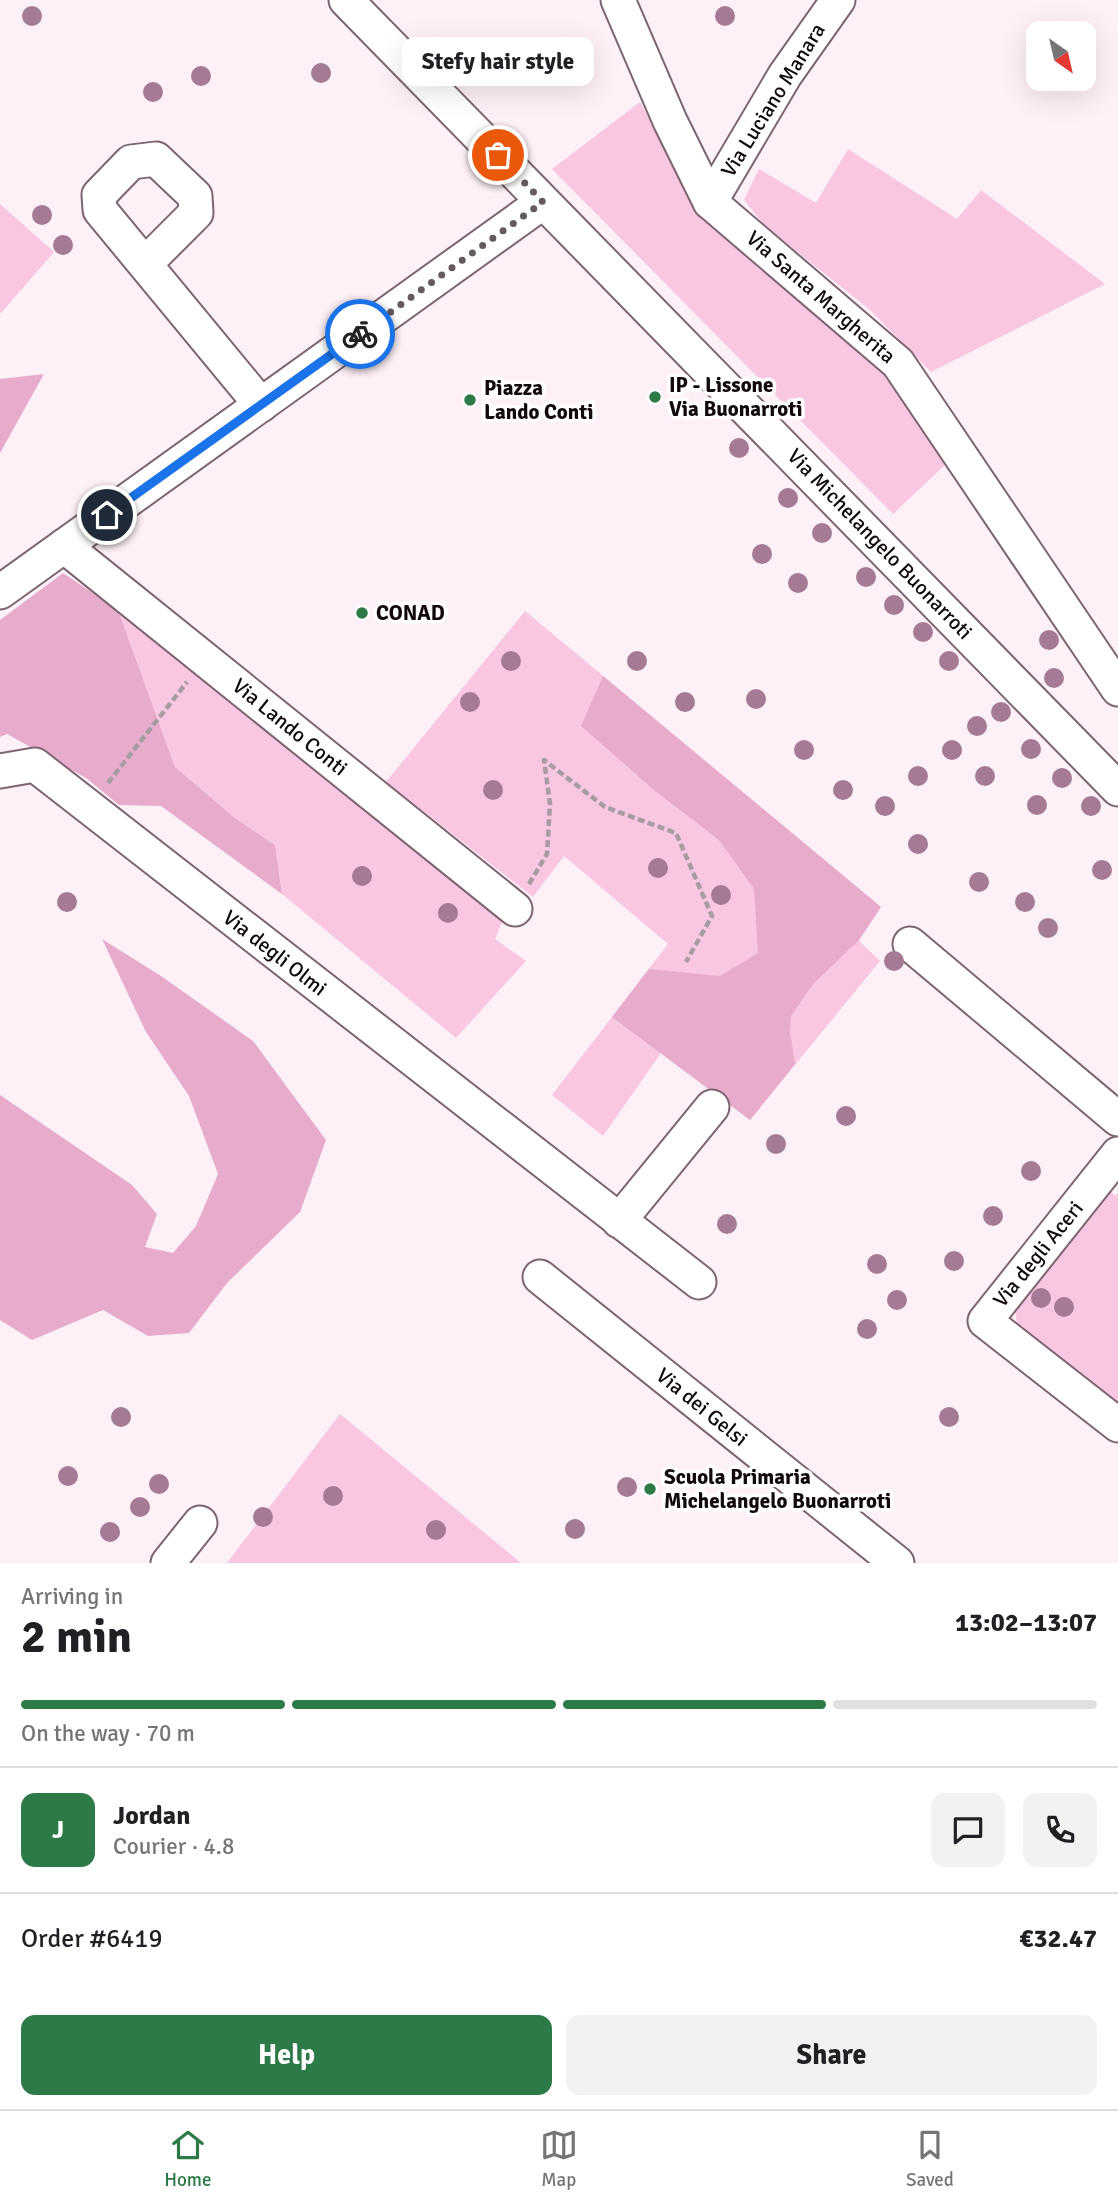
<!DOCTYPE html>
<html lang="en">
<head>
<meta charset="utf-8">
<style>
	body { margin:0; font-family:Signika,sans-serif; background:#f2f2f2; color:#202124; height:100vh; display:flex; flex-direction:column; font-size:26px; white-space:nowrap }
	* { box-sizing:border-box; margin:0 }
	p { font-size:23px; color:#757577 }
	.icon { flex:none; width:38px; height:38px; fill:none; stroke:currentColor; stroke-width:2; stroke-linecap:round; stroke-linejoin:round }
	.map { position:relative; height:1563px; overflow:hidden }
	.panel { display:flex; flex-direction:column; background:#fff; flex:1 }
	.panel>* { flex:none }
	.needle { width:46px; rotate:146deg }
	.tools { position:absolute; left:1026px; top:21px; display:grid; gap:14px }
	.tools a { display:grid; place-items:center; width:70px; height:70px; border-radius:14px; background:#fff; box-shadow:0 7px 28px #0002; font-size:35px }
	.pin { position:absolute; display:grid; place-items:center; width:60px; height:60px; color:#fff; margin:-30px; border:4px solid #fff; border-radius:50%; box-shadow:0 2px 7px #0007 }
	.courier { position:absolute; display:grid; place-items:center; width:70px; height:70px; margin:-35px; border:5px solid #1a73e8; border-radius:50%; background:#fff; color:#222; box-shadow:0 2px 9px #0007 }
	.bubble { position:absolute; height:49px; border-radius:14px; background:#fff; box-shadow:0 7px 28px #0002; font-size:23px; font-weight:700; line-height:49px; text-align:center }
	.head em { font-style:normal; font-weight:700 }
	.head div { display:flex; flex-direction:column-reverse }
	.head { display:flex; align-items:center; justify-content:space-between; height:119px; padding:0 21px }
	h1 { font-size:46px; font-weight:700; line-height:52px }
	.bar { display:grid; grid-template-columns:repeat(4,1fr); gap:10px 7px; align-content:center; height:84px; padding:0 21px }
	.bar i { height:9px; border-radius:5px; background:#e0e0e0 }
	.bar .current { background:#2d7a49 }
	.bar p { grid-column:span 4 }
	.line { display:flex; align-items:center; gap:18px; padding:0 21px; border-top:2px solid #e0e0e0 }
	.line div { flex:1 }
	.round { display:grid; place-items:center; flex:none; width:74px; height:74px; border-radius:14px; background:#f2f2f2 }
	.button { display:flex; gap:14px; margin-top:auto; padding:14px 21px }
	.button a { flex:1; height:80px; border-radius:14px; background:#2d7a49; color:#fff; font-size:28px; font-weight:700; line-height:80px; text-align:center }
	.button a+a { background:#f2f2f2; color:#202124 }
	.menu { display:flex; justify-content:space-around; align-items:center; height:98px; border-top:2px solid #e0e0e0; background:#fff; font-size:19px; color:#757577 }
	.menu a { display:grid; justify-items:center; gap:4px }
	.menu .current { color:#2d7a49 }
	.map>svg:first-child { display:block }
	.green { fill:#f9c7e2 }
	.forest { fill:#e7accc }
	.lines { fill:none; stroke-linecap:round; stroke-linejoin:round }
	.minor-casing { stroke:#7c6571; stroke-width:37 }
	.path { stroke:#a79ca1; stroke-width:4.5; stroke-dasharray:7 3.5; stroke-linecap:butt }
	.minor { stroke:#fff; stroke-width:33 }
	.tree { fill:#a47a94 }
	.done { stroke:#645a5f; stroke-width:7; stroke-dasharray:0 12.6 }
	.route { stroke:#1a73e8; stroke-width:9 }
	.poi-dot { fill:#2d7a49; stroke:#fff; stroke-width:2.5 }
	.labels { text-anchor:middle; stroke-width:7; stroke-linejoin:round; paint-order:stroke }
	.street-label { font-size:21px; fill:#11090d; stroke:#fff }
	.poi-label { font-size:21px; font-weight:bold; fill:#11090d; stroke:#fff; text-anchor:start }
</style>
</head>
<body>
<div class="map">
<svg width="1118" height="1563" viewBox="0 0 1118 1563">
	<rect width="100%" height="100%" fill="#fdf1f7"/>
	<!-- green -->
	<g class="green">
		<polygon points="640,102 686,187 876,357 947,463 893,514 552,169"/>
		<polygon points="848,149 957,219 981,190 1105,284 931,372 870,310 764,225 744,200 759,169 816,203"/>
		<polygon points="0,204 54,252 1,313 0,312"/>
		<polygon points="118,610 504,917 495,939 526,961 456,1038 282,894 275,845 235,818 175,767"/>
		<polygon points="525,611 881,907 859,941 880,961 750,1120 661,1053 603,1136 552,1095 668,944 564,856 533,897 386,782"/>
		<polygon points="1109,1189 1115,1196 1118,1193 1118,1411 1018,1330 1015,1311"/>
		<polygon points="340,1414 520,1562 520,1563 227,1563"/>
	</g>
	<!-- forest -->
	<g class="forest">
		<polygon points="44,374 0,453 0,379"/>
		<polygon points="63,573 118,610 175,767 235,818 275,845 282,894 161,806 119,805 86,778 7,734 0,737 0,620"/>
		<polygon points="603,676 881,907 858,941 813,984 791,1016 790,1032 795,1064 750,1120 612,1017 649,969 720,976 758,953 754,889 719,840 654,790 581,726"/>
		<polygon points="102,939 161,976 253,1041 326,1140 300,1212 227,1283 189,1333 148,1336 103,1310 32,1340 0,1320 0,1095 132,1185 157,1214 145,1247 173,1253 196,1226 218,1174 189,1096 146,1032"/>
	</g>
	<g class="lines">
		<!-- minor casing -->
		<g class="minor-casing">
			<g id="minor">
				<polyline points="346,0 1118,789"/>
				<polyline points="618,0 670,121 710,202 898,363 1118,689"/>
				<polyline points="710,202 785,75 838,0"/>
				<polyline points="145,264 196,213 195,196 156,159 131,162 99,195 100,210 261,405"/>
				<polyline points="64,546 515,909"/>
				<polyline points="0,592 543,202"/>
				<polyline points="0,771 35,765 699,1282"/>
				<polyline points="910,944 1118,1119"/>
				<polyline points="1118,1154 985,1321 1118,1425"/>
				<polyline points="619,1221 712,1107"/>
				<polyline points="540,1277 897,1563"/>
				<polyline points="168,1563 200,1523"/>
			</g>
		</g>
		<!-- path -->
		<g class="path">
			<polyline points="108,783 187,682"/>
			<polyline points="529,884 547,854 550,804 544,760 605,807 676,833 712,916 686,962"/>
		</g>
		<!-- minor -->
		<use href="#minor" class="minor"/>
	</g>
	<!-- trees -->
	<g class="tree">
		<circle cx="32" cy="16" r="10"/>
		<circle cx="725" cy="16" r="10"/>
		<circle cx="321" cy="73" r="10"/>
		<circle cx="201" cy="76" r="10"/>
		<circle cx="153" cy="92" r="10"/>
		<circle cx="42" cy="215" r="10"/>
		<circle cx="63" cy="245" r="10"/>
		<circle cx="739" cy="448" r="10"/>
		<circle cx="788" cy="498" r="10"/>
		<circle cx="822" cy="533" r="10"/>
		<circle cx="762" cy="554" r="10"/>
		<circle cx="866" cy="577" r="10"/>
		<circle cx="798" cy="583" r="10"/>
		<circle cx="894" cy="605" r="10"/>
		<circle cx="923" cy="632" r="10"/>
		<circle cx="1049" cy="640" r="10"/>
		<circle cx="511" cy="661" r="10"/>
		<circle cx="637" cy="661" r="10"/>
		<circle cx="949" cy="661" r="10"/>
		<circle cx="1054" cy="678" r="10"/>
		<circle cx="756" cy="699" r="10"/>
		<circle cx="470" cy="702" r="10"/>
		<circle cx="685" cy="702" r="10"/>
		<circle cx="1001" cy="712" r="10"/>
		<circle cx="977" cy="726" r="10"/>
		<circle cx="1031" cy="749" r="10"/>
		<circle cx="804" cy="750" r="10"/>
		<circle cx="952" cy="750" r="10"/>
		<circle cx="918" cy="776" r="10"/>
		<circle cx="985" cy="776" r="10"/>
		<circle cx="1062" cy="778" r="10"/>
		<circle cx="493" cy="790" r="10"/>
		<circle cx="843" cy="790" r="10"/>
		<circle cx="1037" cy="805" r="10"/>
		<circle cx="885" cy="806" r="10"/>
		<circle cx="1091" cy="806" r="10"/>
		<circle cx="918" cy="844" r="10"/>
		<circle cx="658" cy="868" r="10"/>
		<circle cx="1102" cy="870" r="10"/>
		<circle cx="362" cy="876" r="10"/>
		<circle cx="979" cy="882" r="10"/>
		<circle cx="721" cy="895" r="10"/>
		<circle cx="67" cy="902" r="10"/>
		<circle cx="1025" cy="902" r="10"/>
		<circle cx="448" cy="913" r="10"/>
		<circle cx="1048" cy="928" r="10"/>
		<circle cx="894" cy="961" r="10"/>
		<circle cx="846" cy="1116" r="10"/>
		<circle cx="776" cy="1144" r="10"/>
		<circle cx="1031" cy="1171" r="10"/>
		<circle cx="993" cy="1216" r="10"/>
		<circle cx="727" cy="1224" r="10"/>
		<circle cx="954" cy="1261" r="10"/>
		<circle cx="877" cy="1264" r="10"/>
		<circle cx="1041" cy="1298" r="10"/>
		<circle cx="897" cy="1300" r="10"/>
		<circle cx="1064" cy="1307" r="10"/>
		<circle cx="867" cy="1329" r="10"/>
		<circle cx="121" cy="1417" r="10"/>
		<circle cx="949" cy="1417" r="10"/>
		<circle cx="68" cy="1476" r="10"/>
		<circle cx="159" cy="1484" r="10"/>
		<circle cx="627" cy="1487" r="10"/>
		<circle cx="333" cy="1496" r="10"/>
		<circle cx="140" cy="1507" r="10"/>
		<circle cx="263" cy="1517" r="10"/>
		<circle cx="575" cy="1529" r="10"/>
		<circle cx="436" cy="1530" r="10"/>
		<circle cx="110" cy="1532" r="10"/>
	</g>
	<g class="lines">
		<!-- done -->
		<polyline class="done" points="360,334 543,202 498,155"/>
		<!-- route -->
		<polyline class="route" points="107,515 360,334"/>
	</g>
	<!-- markers -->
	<g class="poi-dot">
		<circle cx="655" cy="397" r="7"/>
		<circle cx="470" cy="400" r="7"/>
		<circle cx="362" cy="613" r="7"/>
		<circle cx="650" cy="1489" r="7"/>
	</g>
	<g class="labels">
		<!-- street labels -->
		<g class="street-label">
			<text transform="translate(773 100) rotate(-58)" y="7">Via Luciano Manara</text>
			<text transform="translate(821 297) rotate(41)" y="7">Via Santa Margherita</text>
			<text transform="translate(880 544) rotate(46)" y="7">Via Michelangelo Buonarroti</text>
			<text transform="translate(290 727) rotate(39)" y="7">Via Lando Conti</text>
			<text transform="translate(275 953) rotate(38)" y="7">Via degli Olmi</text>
			<text transform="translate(1038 1254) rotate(-51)" y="7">Via degli Aceri</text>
			<text transform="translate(702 1407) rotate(39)" y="7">Via dei Gelsi</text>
		</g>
		<!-- poi labels -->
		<g class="poi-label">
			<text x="669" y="392">IP - Lissone<tspan x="669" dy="24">Via Buonarroti</tspan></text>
			<text x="484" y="395">Piazza<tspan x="484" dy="24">Lando Conti</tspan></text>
			<text x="376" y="620">CONAD</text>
			<text x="664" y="1484">Scuola Primaria<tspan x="664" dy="24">Michelangelo Buonarroti</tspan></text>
		</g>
	</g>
</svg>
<div class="tools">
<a><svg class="needle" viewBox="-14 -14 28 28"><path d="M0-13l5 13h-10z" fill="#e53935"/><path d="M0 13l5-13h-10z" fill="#757577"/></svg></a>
</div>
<div class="pin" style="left:498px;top:155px;background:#ea580c"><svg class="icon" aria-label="bag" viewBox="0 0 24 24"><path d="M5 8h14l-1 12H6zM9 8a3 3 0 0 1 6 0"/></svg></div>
<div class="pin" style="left:107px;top:515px;background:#1f2937"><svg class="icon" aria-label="home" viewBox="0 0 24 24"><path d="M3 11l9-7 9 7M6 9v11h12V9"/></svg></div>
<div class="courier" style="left:360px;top:334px"><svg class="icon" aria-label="bike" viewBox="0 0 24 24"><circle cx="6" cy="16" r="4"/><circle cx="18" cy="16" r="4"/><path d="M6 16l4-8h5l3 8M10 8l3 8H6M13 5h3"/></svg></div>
<div class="bubble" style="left:402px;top:37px;width:192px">Stefy hair style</div>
</div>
<section class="panel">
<div class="head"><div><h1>2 min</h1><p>Arriving in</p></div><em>13:02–13:07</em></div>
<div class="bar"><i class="current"></i><i class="current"></i><i class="current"></i><i></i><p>On the way · 70 m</p></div>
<div class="line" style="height:126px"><b class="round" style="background:#2d7a49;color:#fff">J</b><div><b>Jordan</b><p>Courier · 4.8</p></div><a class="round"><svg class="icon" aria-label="chat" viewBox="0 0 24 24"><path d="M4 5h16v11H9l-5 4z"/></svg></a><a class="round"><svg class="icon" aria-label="phone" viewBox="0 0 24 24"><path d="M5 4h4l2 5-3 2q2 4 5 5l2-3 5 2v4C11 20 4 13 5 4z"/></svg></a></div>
<div class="line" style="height:91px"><div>Order #6419</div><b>€32.47</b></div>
<div class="button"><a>Help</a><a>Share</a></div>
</section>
<nav class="menu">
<a class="current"><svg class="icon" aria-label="home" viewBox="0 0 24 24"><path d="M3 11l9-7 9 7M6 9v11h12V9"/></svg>Home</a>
<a><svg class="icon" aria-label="map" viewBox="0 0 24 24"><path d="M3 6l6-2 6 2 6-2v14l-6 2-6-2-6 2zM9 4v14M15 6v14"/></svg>Map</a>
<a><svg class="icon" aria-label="saved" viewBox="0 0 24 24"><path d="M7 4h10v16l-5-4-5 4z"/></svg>Saved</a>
</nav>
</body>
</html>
